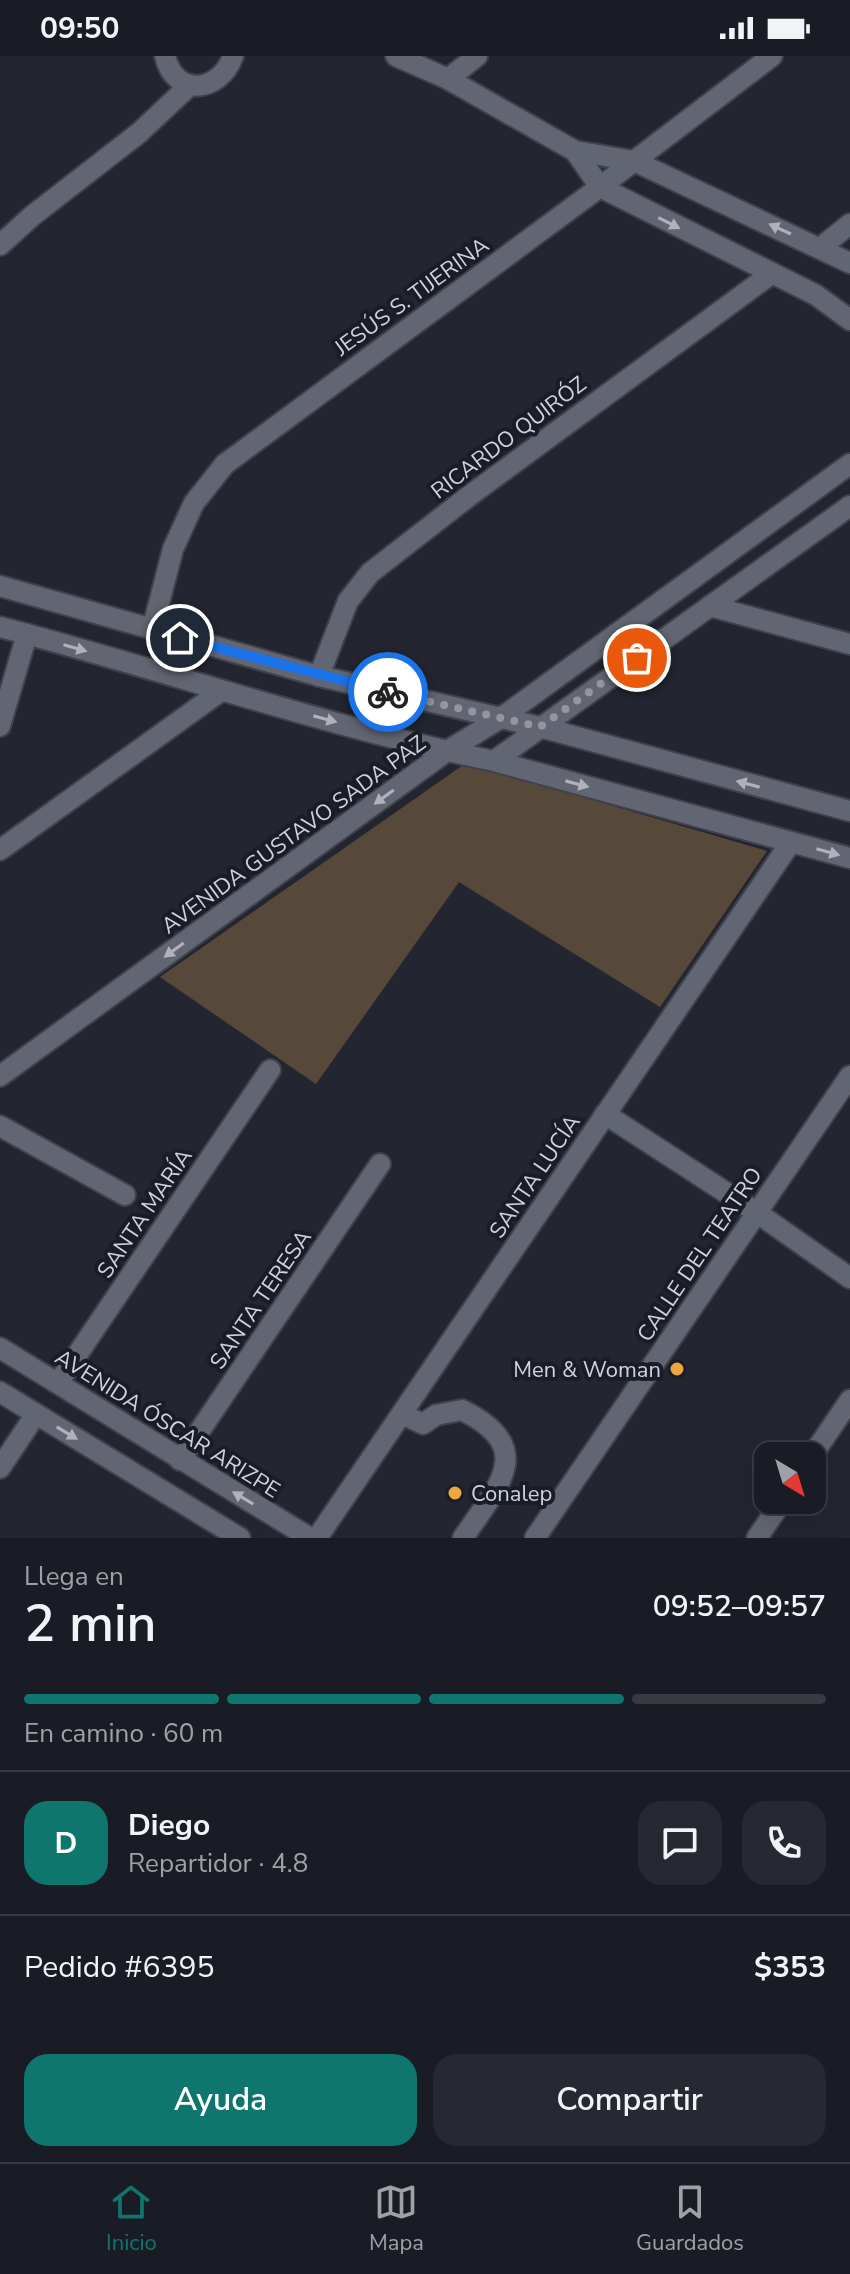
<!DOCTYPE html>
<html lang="es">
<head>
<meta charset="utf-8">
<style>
	body { margin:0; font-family:"Nunito Sans",sans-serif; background:#272932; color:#f1f3f6; height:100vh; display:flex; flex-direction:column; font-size:30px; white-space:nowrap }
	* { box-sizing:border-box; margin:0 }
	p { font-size:26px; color:#9fa1a7 }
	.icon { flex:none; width:44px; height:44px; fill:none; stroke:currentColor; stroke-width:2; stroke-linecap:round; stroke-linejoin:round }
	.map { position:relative; height:1482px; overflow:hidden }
	.side { display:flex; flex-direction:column; background:#1a1c25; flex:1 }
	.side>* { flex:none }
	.needle { width:52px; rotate:142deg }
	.fabs { position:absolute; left:754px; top:1386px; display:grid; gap:16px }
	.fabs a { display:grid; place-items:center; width:72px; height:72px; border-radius:16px; background:#1a1c25; box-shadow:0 8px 32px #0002,0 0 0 2px #383a42; font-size:40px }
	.pin { position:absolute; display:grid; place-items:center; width:68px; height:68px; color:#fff; margin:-34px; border:4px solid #fff; border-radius:50%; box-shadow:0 2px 8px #0007 }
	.courier { position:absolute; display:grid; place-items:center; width:80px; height:80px; margin:-40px; border:6px solid #1a73e8; border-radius:50%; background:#fff; color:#222; box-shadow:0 2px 10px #0007 }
	.headline em { font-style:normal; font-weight:600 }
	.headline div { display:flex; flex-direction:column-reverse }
	.headline { display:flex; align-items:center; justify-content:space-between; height:136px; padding:0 24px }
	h1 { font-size:52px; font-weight:600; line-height:60px }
	.bar { display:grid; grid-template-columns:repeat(4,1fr); gap:12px 8px; align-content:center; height:96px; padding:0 24px }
	.bar i { height:10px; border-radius:6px; background:#383a42 }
	.bar .active { background:#0f766e }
	.bar p { grid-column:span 4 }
	.line { display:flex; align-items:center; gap:20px; padding:0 24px; border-top:2px solid #383a42 }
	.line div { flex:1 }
	.round { display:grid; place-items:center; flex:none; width:84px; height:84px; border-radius:24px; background:#272932 }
	.action { display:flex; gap:16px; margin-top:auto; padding:16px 24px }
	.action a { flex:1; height:92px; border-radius:24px; background:#0f766e; color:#fff; font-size:32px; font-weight:600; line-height:92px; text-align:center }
	.action a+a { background:#272932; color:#f1f3f6 }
	.status { display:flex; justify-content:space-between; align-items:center; height:56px; padding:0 40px; background:#1a1c25; direction:ltr }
	.status svg { height:22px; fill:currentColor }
	.tabs { display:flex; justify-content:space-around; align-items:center; height:112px; border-top:2px solid #383a42; background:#1a1c25; font-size:22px; color:#9fa1a7 }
	.tabs a { display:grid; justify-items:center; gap:4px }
	.tabs .active { color:#0f766e }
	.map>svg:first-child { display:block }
	.green { fill:#574939 }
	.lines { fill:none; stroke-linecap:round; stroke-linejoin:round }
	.minor-casing { stroke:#3f424a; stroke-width:24 }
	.minor { stroke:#626672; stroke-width:20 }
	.oneway { fill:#afb2bb }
	.done { stroke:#93969f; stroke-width:8; stroke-dasharray:0 14.4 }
	.route { stroke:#1a73e8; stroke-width:10 }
	.poi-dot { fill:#f0a63f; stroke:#191d27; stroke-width:3 }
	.labels { text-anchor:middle; stroke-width:8; stroke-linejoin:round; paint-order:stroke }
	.street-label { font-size:22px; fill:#d0d3da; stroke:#191d27 }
	.poi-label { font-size:22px; fill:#d0d3da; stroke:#191d27; text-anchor:end }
</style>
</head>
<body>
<div class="status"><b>09:50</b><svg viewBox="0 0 49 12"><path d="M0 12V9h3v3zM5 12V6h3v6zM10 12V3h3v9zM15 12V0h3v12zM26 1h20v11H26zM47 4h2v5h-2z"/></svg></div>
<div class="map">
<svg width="850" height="1482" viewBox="0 0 850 1482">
	<rect width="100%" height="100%" fill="#232631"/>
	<!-- green -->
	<polygon class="green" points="466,707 767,795 660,951 459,826 316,1028 160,921"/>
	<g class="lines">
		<!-- minor casing -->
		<g class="minor-casing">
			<g id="minor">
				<path d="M165,0C175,42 220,37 233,0"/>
				<polyline points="396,0 448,23 575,95 634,105 850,207"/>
				<polyline points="448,23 477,0"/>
				<polyline points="575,95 600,131 816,239 850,264"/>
				<polyline points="0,189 32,160 139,77 190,29"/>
				<polyline points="820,192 850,168"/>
				<polyline points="0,530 319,620 540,671 850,755"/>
				<polyline points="710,550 850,588"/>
				<path d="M0,571C165,614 327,671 494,705L850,802"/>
				<polyline points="152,574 173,493 194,447 225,408 600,131 772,0"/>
				<polyline points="319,620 348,545 370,517 469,440 771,218"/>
				<polyline points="0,670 27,578"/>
				<polyline points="494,705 850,450"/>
				<polyline points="0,794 221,635"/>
				<polyline points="0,1020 447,695 501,662 850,408"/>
				<polyline points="605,1058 756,1156 850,1222"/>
				<polyline points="0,1070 125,1139"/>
				<polyline points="0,1292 310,1482"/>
				<polyline points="58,1327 270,1014"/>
				<polyline points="0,1336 240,1482"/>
				<path d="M402,1358L423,1368L436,1359L462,1354C539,1392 497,1431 463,1482"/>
				<polyline points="812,1400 850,1344"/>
				<polyline points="180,1404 380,1108"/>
				<polyline points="0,1412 36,1358"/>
				<polyline points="317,1482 791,786"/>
				<polyline points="535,1482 850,1020"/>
				<polyline points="757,1482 783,1444"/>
			</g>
		</g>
		<!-- minor -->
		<use href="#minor" class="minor"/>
	</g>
	<!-- one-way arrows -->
	<defs><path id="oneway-solid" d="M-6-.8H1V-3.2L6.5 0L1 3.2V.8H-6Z" transform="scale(2)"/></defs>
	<g class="oneway">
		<use href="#oneway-solid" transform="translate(669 167) rotate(27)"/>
		<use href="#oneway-solid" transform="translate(780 173) rotate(-155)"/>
		<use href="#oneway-solid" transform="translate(75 592) rotate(16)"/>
		<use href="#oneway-solid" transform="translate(325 663) rotate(15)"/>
		<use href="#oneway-solid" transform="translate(577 728) rotate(15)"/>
		<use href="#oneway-solid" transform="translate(748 728) rotate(-165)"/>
		<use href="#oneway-solid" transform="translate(384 741) rotate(144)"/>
		<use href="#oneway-solid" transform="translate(828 796) rotate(16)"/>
		<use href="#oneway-solid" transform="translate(174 894) rotate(144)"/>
		<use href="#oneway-solid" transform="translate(67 1377) rotate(31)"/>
		<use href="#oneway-solid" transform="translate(243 1442) rotate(-149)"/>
	</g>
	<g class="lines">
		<!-- done -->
		<polyline class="done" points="388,636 540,671 637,602"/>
		<!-- route -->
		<polyline class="route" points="180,582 388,636"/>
	</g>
	<!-- markers -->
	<g class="poi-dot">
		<circle cx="677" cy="1313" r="8"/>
		<circle cx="455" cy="1437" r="8"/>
	</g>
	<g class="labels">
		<!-- street labels -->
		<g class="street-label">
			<text transform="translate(411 240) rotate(-36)" y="8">JESÚS S. TIJERINA</text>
			<text transform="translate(508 381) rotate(-37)" y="8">RICARDO QUIRÓZ</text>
			<text transform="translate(293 778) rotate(-36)" y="8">AVENIDA GUSTAVO SADA PAZ</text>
			<text transform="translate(534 1120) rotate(-56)" y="8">SANTA LUCÍA</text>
			<text transform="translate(144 1157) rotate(-56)" y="8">SANTA MARÍA</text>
			<text transform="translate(699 1198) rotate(-56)" y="8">CALLE DEL TEATRO</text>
			<text transform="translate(260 1243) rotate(-56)" y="8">SANTA TERESA</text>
			<text transform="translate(168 1367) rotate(32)" y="8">AVENIDA ÓSCAR ARIZPE</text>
		</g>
		<!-- poi labels -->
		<g class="poi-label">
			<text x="661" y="1321">Men &amp; Woman</text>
			<text x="471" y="1445" text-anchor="start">Conalep</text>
		</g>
	</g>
</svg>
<div class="fabs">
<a><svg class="needle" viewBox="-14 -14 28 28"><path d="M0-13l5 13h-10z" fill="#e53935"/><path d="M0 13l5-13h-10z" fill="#9fa1a7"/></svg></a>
</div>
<div class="pin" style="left:637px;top:602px;background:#ea580c"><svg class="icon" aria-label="bag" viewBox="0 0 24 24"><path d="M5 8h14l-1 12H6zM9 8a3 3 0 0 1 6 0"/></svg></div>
<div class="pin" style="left:180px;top:582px;background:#1f2937"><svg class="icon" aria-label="home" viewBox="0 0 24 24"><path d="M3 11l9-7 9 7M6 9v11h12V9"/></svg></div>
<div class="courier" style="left:388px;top:636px"><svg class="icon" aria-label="bike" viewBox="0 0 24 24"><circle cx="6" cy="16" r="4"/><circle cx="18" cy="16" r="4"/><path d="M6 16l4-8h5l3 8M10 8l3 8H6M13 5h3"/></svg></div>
</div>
<section class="side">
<div class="headline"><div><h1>2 min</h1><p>Llega en</p></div><em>09:52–09:57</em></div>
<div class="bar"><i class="active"></i><i class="active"></i><i class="active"></i><i></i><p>En camino · 60 m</p></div>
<div class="line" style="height:144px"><b class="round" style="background:#0f766e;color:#fff">D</b><div><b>Diego</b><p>Repartidor · 4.8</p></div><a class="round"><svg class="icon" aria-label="chat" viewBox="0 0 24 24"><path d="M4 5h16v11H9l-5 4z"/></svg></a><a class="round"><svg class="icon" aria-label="phone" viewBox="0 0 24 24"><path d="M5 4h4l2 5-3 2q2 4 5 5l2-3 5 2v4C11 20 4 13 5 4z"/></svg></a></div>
<div class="line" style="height:104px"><div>Pedido #6395</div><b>$353</b></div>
<div class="action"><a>Ayuda</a><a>Compartir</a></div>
</section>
<nav class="tabs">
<a class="active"><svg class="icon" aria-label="home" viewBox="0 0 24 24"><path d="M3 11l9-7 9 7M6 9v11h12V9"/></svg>Inicio</a>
<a><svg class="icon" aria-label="map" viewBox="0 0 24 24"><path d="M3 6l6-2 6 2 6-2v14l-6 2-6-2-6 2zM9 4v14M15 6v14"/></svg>Mapa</a>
<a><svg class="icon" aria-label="saved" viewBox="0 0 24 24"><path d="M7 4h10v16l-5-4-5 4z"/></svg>Guardados</a>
</nav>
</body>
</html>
